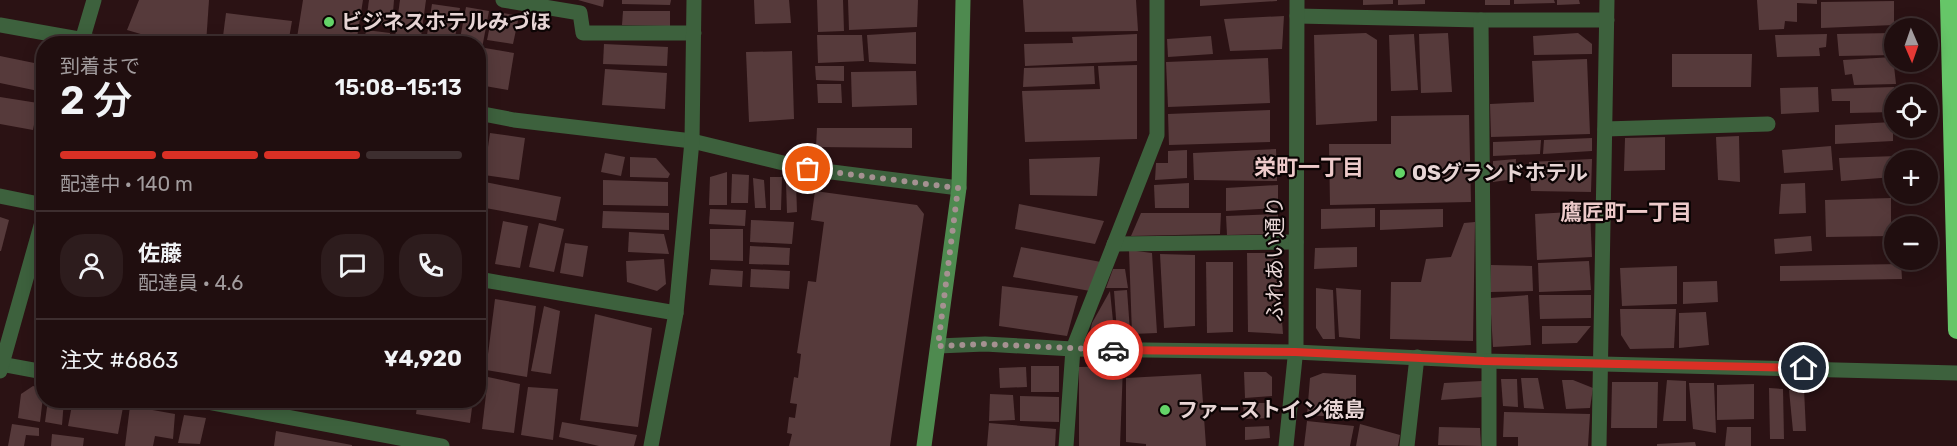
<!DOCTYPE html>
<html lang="ja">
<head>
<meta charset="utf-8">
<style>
	body { margin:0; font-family:Rubik,"Noto Sans JP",sans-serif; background:#2d1c1d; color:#f1f3f6; height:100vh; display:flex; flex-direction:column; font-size:22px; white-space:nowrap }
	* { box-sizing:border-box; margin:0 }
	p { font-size:20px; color:#a29c9e }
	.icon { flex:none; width:33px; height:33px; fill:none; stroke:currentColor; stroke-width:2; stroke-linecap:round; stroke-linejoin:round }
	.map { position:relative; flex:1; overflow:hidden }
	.details { position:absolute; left:36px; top:36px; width:450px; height:372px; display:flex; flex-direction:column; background:#200e0f; border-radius:24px; box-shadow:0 3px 15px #0003,0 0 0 2px #3d2e2f }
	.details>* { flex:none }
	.needle { width:39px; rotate:178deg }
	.controls { position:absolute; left:1884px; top:18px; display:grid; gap:12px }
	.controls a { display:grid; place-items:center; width:54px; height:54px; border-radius:50%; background:#200e0f; box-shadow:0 3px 15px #0003,0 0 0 2px #3d2e2f; font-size:30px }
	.pin { position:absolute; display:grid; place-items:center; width:51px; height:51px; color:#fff; margin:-26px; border:3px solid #fff; border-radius:50%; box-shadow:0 2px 6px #0007 }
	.courier { position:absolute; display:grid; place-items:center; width:60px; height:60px; margin:-30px; border:4px solid #d93025; border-radius:50%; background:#fff; color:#222; box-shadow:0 2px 8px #0007 }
	.summary em { font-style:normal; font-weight:600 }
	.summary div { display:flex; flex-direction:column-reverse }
	.summary { display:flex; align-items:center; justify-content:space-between; height:102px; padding:0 24px }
	h1 { font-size:39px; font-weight:600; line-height:45px }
	.bar { display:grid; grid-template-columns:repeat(4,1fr); gap:9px 6px; align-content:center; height:72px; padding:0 24px }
	.bar i { height:8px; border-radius:4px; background:#3d2e2f }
	.bar .selected { background:#d93025 }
	.bar p { grid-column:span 4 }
	.line { display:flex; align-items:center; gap:15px; padding:0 24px; border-top:2px solid #3d2e2f }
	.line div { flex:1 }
	.round { display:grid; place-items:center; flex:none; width:63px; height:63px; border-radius:24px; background:#2d1c1d }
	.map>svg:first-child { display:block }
	.building { fill:#563a3b }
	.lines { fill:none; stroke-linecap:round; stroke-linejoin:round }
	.lane { stroke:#3d613d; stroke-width:15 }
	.street { stroke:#3d613d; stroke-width:15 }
	.secondary { stroke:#4e8a4f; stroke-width:15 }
	.highway { stroke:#66c668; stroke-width:18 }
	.done { stroke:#a59191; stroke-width:6; stroke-dasharray:0 10.8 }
	.route { stroke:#d93025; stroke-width:8 }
	.poi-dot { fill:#64d468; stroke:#0c0404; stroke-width:2 }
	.labels { text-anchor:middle; stroke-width:4.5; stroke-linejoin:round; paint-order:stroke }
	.poi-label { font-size:21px; font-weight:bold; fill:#e7d5d5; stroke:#0c0404; text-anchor:start }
	.street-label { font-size:21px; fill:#e7d5d5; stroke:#0c0404 }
	.neighbourhood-label { font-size:22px; font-weight:bold; fill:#edcaca; stroke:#0c0404 }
</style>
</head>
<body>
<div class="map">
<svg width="1957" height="446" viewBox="0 0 1957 446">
	<rect width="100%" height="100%" fill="#2b1214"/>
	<!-- building -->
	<g class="building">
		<polygon points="139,0 209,0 206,44 175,44 127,30"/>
		<polygon points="303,0 363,0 356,44 296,44"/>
		<polygon points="369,0 394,0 392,25 366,22"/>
		<polygon points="400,0 426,0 420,44 394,44"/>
		<polygon points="578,0 604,0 603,7"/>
		<polygon points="622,0 671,0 670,5 622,4"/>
		<polygon points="754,0 789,0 791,23 755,24"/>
		<polygon points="817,0 843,0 844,31 818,32"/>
		<polygon points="848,0 918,0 917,27 849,30"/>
		<polygon points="1023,0 1136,0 1138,31 1025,32"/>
		<polygon points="1200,0 1277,0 1277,1 1200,6"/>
		<polygon points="1363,0 1393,0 1393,4 1363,5"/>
		<polygon points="1398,0 1425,0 1425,4 1398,5"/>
		<rect x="1485" y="0" width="25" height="5"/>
		<polygon points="1514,0 1554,0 1555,3 1514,4"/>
		<polygon points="1557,0 1579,0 1580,4 1557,5"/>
		<polygon points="1757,0 1817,0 1817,4 1797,3 1797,22 1785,21 1784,29 1759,30"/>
		<polygon points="1894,1 1894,25 1821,28 1821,2"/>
		<polygon points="432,4 460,8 454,44 426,41"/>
		<polygon points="466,7 489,11 480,59 478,44 459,44"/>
		<polygon points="493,11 519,16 513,44 487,40"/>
		<polygon points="623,11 670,11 670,26 622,25"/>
		<polygon points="226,13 292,21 288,44 222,44"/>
		<polygon points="1284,16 1282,49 1230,51 1224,19"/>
		<polygon points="366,30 390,33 389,44 364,44"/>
		<polygon points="916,32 916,64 869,62 867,35"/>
		<polygon points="1366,33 1377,40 1377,121 1316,125 1314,35"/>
		<polygon points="1448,33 1452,92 1421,93 1419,34"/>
		<polygon points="1578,33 1592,44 1592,54 1534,55 1533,36"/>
		<polygon points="1893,33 1894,55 1839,56 1837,34"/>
		<polygon points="1137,34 1137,61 1025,66 1024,44 1073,43 1072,37"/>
		<polygon points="1414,34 1418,90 1391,91 1389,35"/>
		<polygon points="1827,34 1826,47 1819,48 1820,56 1777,57 1775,35"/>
		<polygon points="817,35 862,35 864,61 818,63"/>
		<polygon points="1211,36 1213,54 1168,57 1167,39"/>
		<polygon points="604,44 668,47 667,66 603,64"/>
		<polygon points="485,48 514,53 508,90 479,85"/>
		<polygon points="792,51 794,119 749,122 746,52"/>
		<polygon points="1672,54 1752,54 1751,87 1672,87"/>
		<polygon points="0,56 44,65 43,92 0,83"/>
		<polygon points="1893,57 1896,84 1854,85 1852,74 1845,75 1843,60"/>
		<polygon points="1268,58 1270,103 1168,107 1166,62"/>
		<polygon points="1587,59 1590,134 1491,137 1490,104 1534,102 1532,61"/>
		<polygon points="1137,65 1137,139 1025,142 1022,91 1100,89 1098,66"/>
		<polygon points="815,66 844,66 844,81 816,80"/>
		<polygon points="1094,66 1095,84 1023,87 1024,68"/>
		<polygon points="605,69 667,73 665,109 602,105"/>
		<polygon points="916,71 917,105 852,107 851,72"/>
		<polygon points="817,84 841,84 842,103 818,103"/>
		<polygon points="1818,87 1819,112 1781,114 1780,88"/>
		<polygon points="1894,87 1894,112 1850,113 1850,101 1832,101 1831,89"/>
		<polygon points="0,97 38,103 33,130 0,124"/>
		<polygon points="1270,110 1270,142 1169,145 1168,114"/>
		<polygon points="1469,115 1471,202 1330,205 1329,144 1391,144 1391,116"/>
		<polygon points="1893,122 1893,141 1835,144 1835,125"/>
		<polygon points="817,128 912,128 912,148 816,147"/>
		<polygon points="490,133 525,138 519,180 484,175"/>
		<polygon points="1739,136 1740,182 1718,180 1716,137"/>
		<polygon points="1665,137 1665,170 1624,171 1625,138"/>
		<polygon points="1592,138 1592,151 1543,154 1544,140"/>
		<polygon points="1541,140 1540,154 1493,156 1493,142"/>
		<polygon points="1831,146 1833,170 1784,173 1782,150"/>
		<polygon points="1276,149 1277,181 1194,180 1193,153"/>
		<polygon points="1187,150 1187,178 1155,180 1156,163 1168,163 1168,151"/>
		<polygon points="605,153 625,157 621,176 601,172"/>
		<polygon points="1897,156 1897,160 1894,160 1894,177 1841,181 1839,158"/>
		<polygon points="630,157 656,158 670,174 668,178 630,177"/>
		<polygon points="1100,157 1097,196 1030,195 1029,159"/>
		<polygon points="1516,159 1515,179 1493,182 1493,161"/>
		<polygon points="1592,159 1591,192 1531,191 1529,162"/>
		<polygon points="727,172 727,205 709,205 710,177"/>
		<polygon points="732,174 749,175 748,203 731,203"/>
		<polygon points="770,177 782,177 781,210 770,210"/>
		<polygon points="753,178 764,180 766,208 755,208"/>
		<polygon points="603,180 668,182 668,206 603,205"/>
		<polygon points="485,182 561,197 556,221 480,207"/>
		<polygon points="786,182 796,182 797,212 787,213"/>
		<polygon points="1189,183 1189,208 1155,208 1154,185"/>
		<polygon points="1805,183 1806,213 1779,214 1781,184"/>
		<polygon points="1278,185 1278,208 1226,211 1226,188"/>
		<polygon points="815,191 917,205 924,214 890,446 789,446 792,434 787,433 789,417 795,418 797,404 790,403 794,377 798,378 801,354 797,353 808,281 816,282 824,222 811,220"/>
		<polygon points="1891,198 1891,236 1826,237 1825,200"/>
		<polygon points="1019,204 1104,221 1095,244 1015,229"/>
		<polygon points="1375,208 1375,227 1321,229 1321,209"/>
		<polygon points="710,209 746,210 745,226 709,224"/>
		<polygon points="1443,209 1443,227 1380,230 1380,210"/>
		<polygon points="603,211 669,213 669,230 602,228"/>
		<polygon points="1590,211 1592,257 1537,260 1535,214"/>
		<polygon points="1141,213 1221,213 1220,234 1131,236"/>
		<polygon points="1278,214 1278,234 1227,235 1226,216"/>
		<polygon points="0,217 9,220 1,251 0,251"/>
		<polygon points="751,220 794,222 792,244 750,242"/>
		<polygon points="503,221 528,226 520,268 495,264"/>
		<polygon points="1475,222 1473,341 1390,339 1391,282 1421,282 1426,259 1451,257 1464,223"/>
		<polygon points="539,223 564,229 554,272 529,267"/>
		<polygon points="710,229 743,229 743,261 710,260"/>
		<polygon points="629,232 664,234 669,254 628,252"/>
		<polygon points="1811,236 1812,251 1775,254 1774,239"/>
		<polygon points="565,243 588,246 583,277 560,273"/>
		<polygon points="750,246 790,248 789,265 749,264"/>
		<polygon points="1021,247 1101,262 1090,291 1013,277"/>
		<polygon points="1357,247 1357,267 1314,269 1315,248"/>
		<polygon points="1129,250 1152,253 1157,333 1132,334"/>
		<polygon points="1247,253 1277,253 1283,334 1248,332"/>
		<polygon points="1160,254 1195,255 1195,326 1164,328"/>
		<polygon points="664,259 666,284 657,291 627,282 626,261"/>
		<polygon points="1589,261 1591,290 1539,292 1538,263"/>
		<polygon points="1206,262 1233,262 1233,332 1207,333"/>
		<polygon points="1901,264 1902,279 1780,281 1780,266"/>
		<polygon points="1491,265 1532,266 1533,291 1490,292"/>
		<polygon points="1677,266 1677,304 1622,306 1620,268"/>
		<polygon points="711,269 743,271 742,287 709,285"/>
		<polygon points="751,269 790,271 789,289 750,287"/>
		<polygon points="1113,269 1125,269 1128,288 1106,288"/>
		<polygon points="1717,281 1718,302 1683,304 1683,282"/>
		<polygon points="1002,286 1078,296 1067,336 999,326"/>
		<polygon points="1316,288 1333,290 1335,339 1323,339 1316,328"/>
		<polygon points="1336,288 1361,290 1360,339 1339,337"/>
		<polygon points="1127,290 1130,331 1117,332 1114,291"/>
		<polygon points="1110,291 1114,331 1090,333 1092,323"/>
		<polygon points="1528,295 1531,345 1493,347 1490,298"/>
		<polygon points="1539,295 1591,295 1591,318 1540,319"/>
		<polygon points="495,299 536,306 527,377 486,370"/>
		<polygon points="544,306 560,311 551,374 531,371"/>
		<polygon points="478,307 484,308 480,359 478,359"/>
		<polygon points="1620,309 1676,309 1674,348 1630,349 1621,335"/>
		<polygon points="1706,312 1709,345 1679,348 1679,313"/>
		<polygon points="595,314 652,328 638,427 580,420"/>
		<polygon points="1542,326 1591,326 1577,343 1542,344"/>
		<rect x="1031" y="366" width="28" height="26"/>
		<polygon points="1123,366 1120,446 1079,446 1079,367"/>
		<polygon points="1026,367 1027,387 1000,388 999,368"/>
		<polygon points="1244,372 1266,372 1272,377 1272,396 1245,398"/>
		<polygon points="1323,373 1356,375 1356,400 1335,400 1338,417 1307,415 1310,378"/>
		<polygon points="1201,374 1206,446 1146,446 1146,444 1126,442 1126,378"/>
		<polygon points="488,377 520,384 514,433 482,429"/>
		<polygon points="1521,378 1538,378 1544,409 1524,408"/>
		<polygon points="1501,379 1517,379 1518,407 1503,406"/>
		<polygon points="1562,380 1573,380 1593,388 1590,408 1566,409"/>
		<polygon points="1667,380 1686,381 1686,421 1663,421"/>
		<polygon points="1482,381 1483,397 1441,400 1444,383"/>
		<polygon points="1612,382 1658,382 1657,428 1611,428"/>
		<polygon points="1689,383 1714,383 1716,433 1693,429"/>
		<polygon points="1754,384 1754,419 1717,420 1717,385"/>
		<polygon points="33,386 44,389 40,422 18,418 21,394"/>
		<polygon points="528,387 558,389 553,440 521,435"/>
		<polygon points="1769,388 1783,389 1784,439 1770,439"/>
		<polygon points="1804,389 1806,431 1793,431 1789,390"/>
		<polygon points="990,394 1013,395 1015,420 989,421"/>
		<polygon points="1020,396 1059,397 1059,422 1020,421"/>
		<polygon points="48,400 64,400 62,425 45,422"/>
		<polygon points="73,400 124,402 118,434 68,426"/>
		<polygon points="418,400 473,400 470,423 416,414"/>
		<polygon points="1243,403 1268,403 1270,418 1244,419"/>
		<polygon points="130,406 175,414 173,439 155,436 153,446 125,446"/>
		<polygon points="1504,412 1590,414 1588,446 1518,446 1518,437 1503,437"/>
		<polygon points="184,415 206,418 200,444 178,443"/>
		<polygon points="1307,421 1354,426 1350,446 1304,446"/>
		<polygon points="562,422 637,435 634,446 599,446 559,437"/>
		<polygon points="989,423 1056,429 1055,446 987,446"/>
		<polygon points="12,424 39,428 39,436 26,435 24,446 8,446"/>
		<polygon points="1360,424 1400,435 1398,446 1356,446"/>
		<polygon points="1269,426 1270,438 1245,440 1245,427"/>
		<polygon points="1439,427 1480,428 1481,446 1438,445"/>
		<polygon points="1727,427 1751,427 1751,446 1725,446"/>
		<polygon points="276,431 352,445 352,446 274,446"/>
		<polygon points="52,434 84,438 83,446 51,446"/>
		<polygon points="1695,442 1696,446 1657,446 1657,444"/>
	</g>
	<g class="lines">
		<!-- lane -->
		<polyline class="lane" points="1297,16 1481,20 1607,20"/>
		<!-- street -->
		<g class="street">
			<polyline points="503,0 580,13 583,33 694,33"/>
			<polyline points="1481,20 1484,361"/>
			<polyline points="0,25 107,44"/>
			<polyline points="81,44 94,0"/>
			<polyline points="478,113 514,120 692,141 808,169 959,188"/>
			<polyline points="1605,129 1768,124"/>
			<polyline points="0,196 44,205"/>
			<polyline points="1114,244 1296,242"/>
			<polyline points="478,279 676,313"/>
			<polyline points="938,346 985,344 1073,349 1295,352 1484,361 1957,373"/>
			<polyline points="0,364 44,372"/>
			<polyline points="0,371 44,215"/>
			<polyline points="196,400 442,446"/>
			<polyline points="651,446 676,313 692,141 694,0"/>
			<polyline points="1066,446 1073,349 1157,135 1157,0"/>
			<polyline points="1286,446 1296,348 1297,0"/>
			<polyline points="1407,446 1417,357"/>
			<polyline points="1489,446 1489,361"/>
			<polyline points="1599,446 1607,0"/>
		</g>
		<!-- secondary -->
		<polyline class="secondary" points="924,446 959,188 963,0"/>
		<!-- highway -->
		<polyline class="highway" points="1949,0 1957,330"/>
	</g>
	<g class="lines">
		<!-- done -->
		<polyline class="done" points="808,169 958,188 938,346 986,344 1113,350"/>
		<!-- route -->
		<polyline class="route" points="1113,350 1295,352 1484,361 1804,368"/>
	</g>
	<!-- markers -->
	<g class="poi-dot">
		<circle cx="329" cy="22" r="6"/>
		<circle cx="1400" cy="173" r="6"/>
		<circle cx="1165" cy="410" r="6"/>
	</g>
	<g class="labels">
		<!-- poi labels -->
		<g class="poi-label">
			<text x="341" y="29">ビジネスホテルみづほ</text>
			<text x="1412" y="180">OSグランドホテル</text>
			<text x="1177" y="417">ファーストイン徳島</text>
		</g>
		<!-- street labels -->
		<g class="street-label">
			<text transform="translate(1275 259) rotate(-90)" y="7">ふれあい通り</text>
		</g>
		<!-- neighbourhood labels -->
		<g class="neighbourhood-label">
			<text x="1309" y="175">栄町一丁目</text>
			<text x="1626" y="220">鷹匠町一丁目</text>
		</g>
	</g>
</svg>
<div class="controls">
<a><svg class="needle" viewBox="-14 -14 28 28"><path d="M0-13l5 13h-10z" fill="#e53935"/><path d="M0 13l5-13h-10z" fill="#a29c9e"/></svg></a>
<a><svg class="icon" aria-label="locate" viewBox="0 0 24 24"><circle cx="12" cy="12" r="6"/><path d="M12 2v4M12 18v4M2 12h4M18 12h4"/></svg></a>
<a>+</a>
<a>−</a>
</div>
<div class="pin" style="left:808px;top:169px;background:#ea580c"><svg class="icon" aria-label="bag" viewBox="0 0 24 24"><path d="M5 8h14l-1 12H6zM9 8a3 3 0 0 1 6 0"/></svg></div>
<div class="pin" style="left:1804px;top:368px;background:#1f2937"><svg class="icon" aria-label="home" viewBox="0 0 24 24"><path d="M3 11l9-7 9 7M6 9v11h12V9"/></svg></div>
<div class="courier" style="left:1113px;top:350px"><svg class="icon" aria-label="car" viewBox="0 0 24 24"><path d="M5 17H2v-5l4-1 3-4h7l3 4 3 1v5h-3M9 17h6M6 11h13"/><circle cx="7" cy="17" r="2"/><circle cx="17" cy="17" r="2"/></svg></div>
<section class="details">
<div class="summary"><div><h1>2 分</h1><p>到着まで</p></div><em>15:08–15:13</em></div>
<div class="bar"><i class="selected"></i><i class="selected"></i><i class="selected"></i><i></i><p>配達中 · 140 m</p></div>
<div class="line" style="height:108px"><a class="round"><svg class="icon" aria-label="person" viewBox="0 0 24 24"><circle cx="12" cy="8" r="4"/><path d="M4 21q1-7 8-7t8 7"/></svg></a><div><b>佐藤</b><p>配達員 · 4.6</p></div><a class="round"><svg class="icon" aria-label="chat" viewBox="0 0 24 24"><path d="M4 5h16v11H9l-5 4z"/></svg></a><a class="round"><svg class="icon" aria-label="phone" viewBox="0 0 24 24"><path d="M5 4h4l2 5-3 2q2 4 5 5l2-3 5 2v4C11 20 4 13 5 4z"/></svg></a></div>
<div class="line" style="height:78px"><div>注文 #6863</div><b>¥4,920</b></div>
</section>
</div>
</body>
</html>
